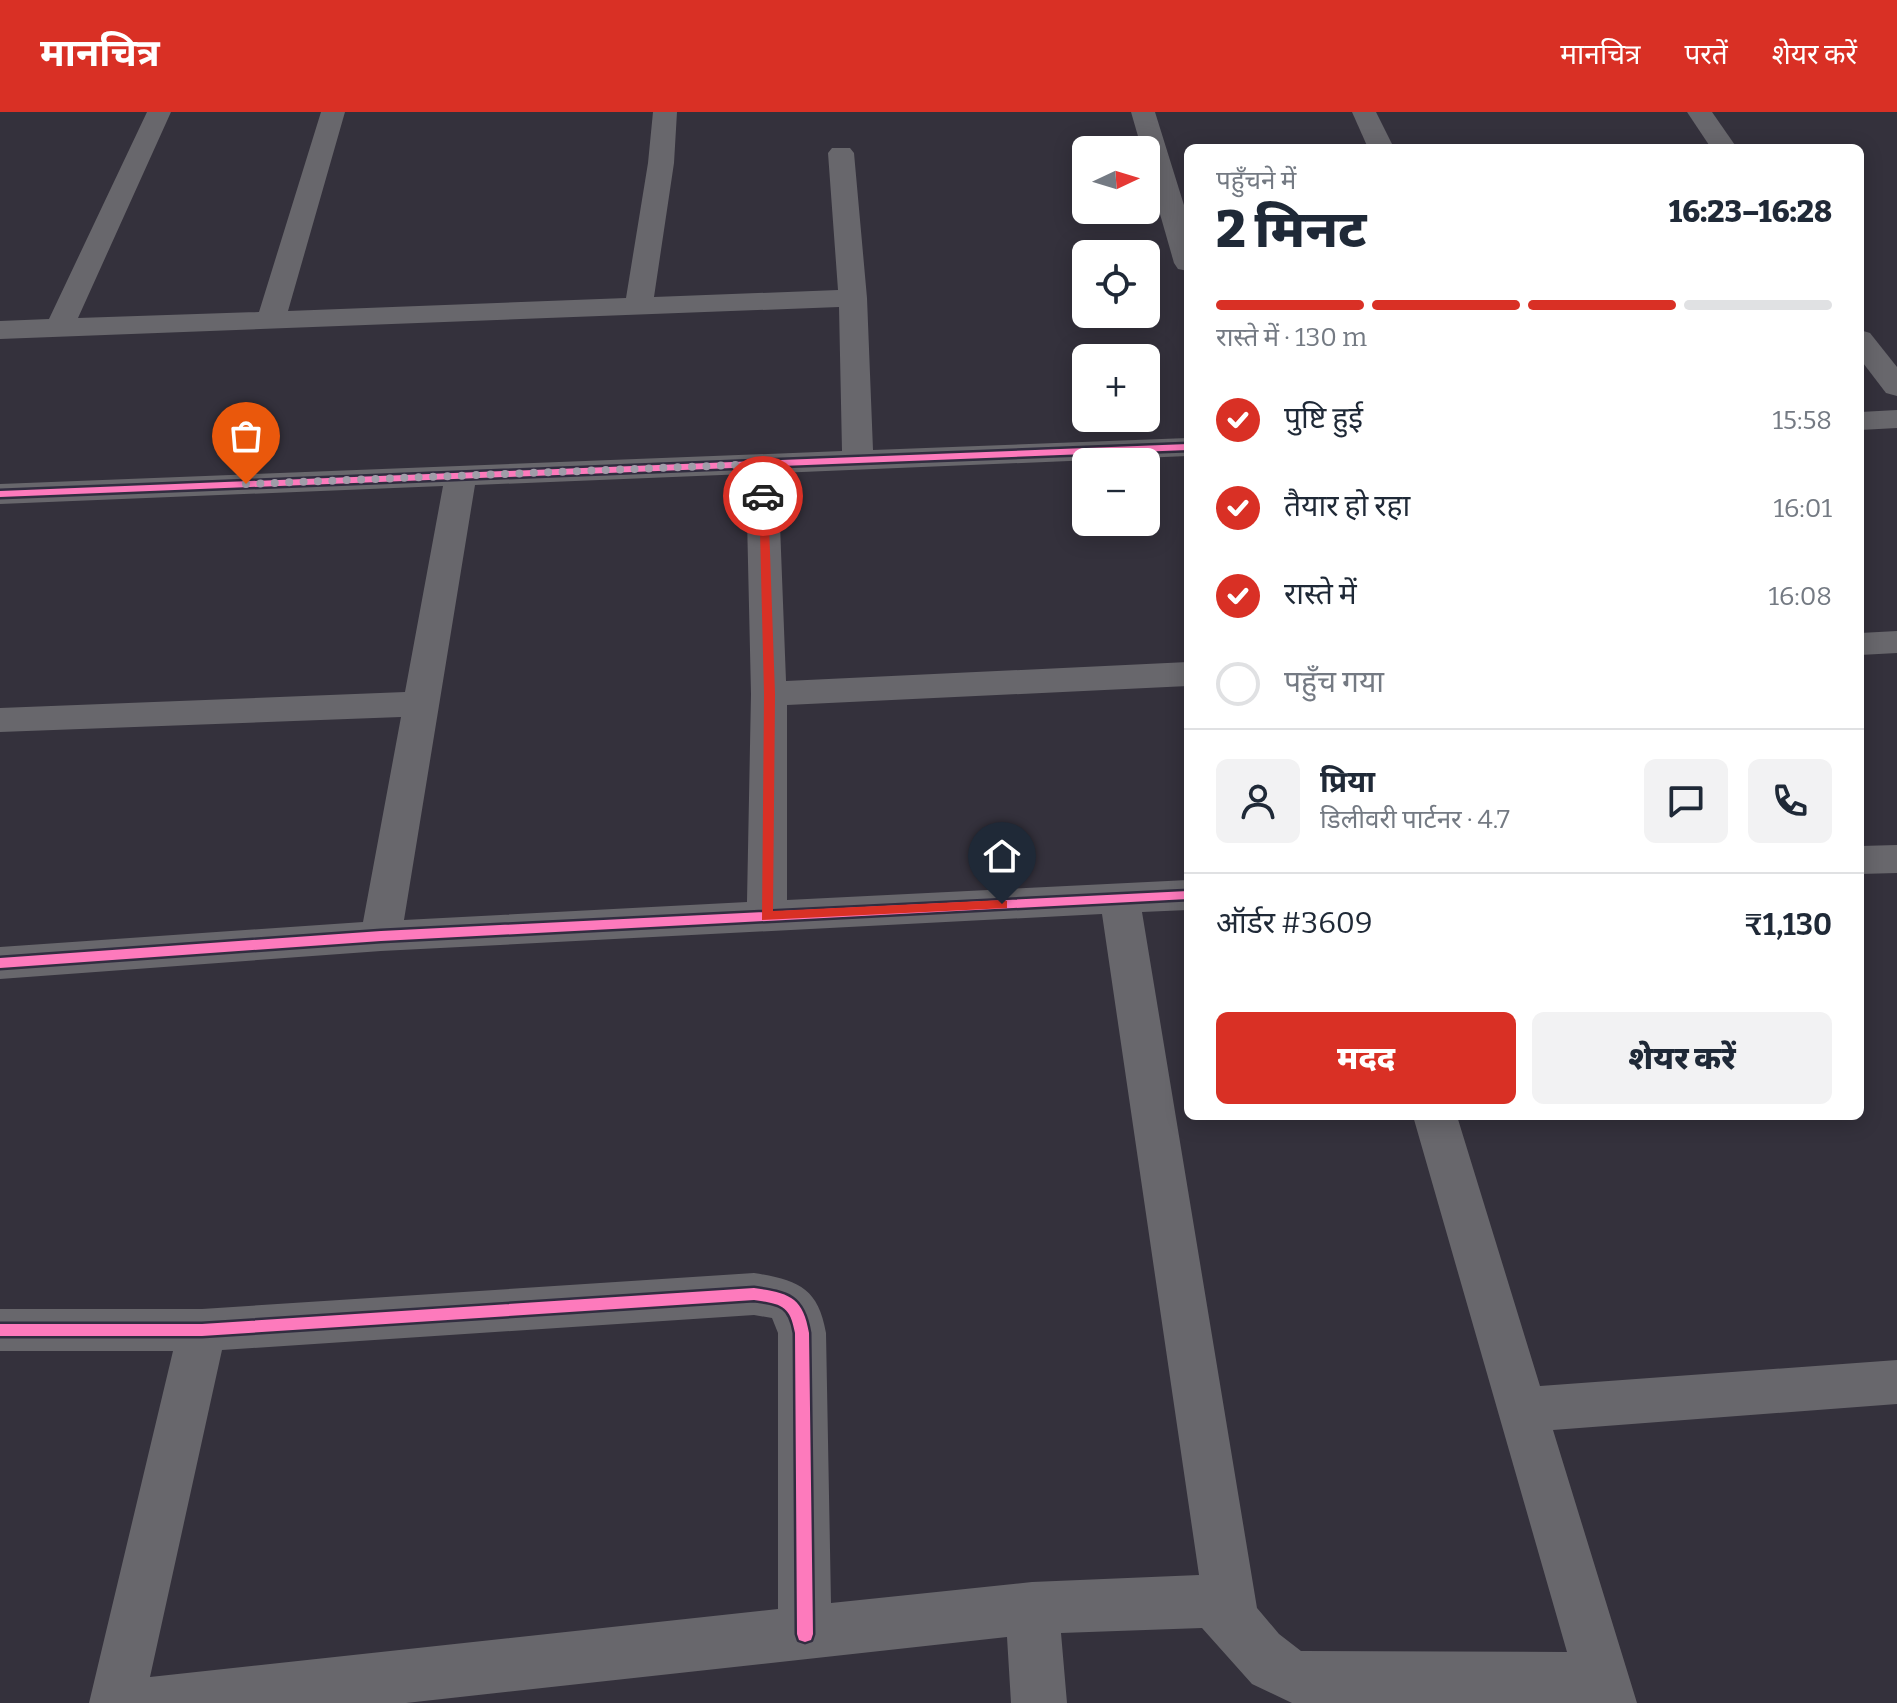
<!DOCTYPE html>
<html lang="hi">
<head>
<meta charset="utf-8">
<style>
	body { margin:0; font-family:Bitter,"Noto Sans Devanagari",serif; background:#f2f2f3; color:#1f2937; height:100vh; display:flex; flex-direction:column; font-size:30px; white-space:nowrap }
	* { box-sizing:border-box; margin:0 }
	p { font-size:26px; color:#747a83 }
	.icon { flex:none; width:44px; height:44px; fill:none; stroke:currentColor; stroke-width:2; stroke-linecap:round; stroke-linejoin:round }
	.map { position:relative; flex:1; overflow:hidden }
	.drawer { position:absolute; left:1184px; top:32px; width:680px; height:976px; display:flex; flex-direction:column; background:#fff; border-radius:12px; box-shadow:0 4px 20px #0003 }
	.drawer>* { flex:none }
	.needle { width:52px; rotate:86deg }
	.fabs { position:absolute; left:1072px; top:24px; display:grid; gap:16px }
	.fabs a { display:grid; place-items:center; width:88px; height:88px; border-radius:12px; background:#fff; box-shadow:0 4px 20px #0003; font-size:40px }
	.pin { position:absolute; display:grid; place-items:center; width:68px; height:68px; color:#fff; margin:-82px -34px; border-radius:50% 50% 50% 0; rotate:-45deg; box-shadow:0 0 8px #0007 }
	.pin .icon { rotate:45deg }
	.courier { position:absolute; display:grid; place-items:center; width:80px; height:80px; margin:-40px; border:6px solid #d93025; border-radius:50%; background:#fff; color:#222; box-shadow:0 2px 10px #0007 }
	.headline em { font-style:normal; font-weight:800 }
	.headline div { display:flex; flex-direction:column-reverse }
	.headline { display:flex; align-items:center; justify-content:space-between; height:136px; padding:0 32px }
	h1 { font-size:52px; font-weight:800; line-height:60px }
	.bar { display:grid; grid-template-columns:repeat(4,1fr); gap:12px 8px; align-content:center; height:96px; padding:0 32px }
	.bar i { height:10px; border-radius:6px; background:#e0e1e3 }
	.bar .selected { background:#d93025 }
	.bar p { grid-column:span 4 }
	.line { display:flex; align-items:center; gap:20px; padding:0 32px; border-top:2px solid #e0e1e3 }
	.line div { flex:1 }
	.round { display:grid; place-items:center; flex:none; width:84px; height:84px; border-radius:12px; background:#f2f2f3 }
	ol { padding:0 32px; list-style:none }
	li { display:flex; align-items:center; gap:24px; height:88px }
	li p { margin-inline-start:auto }
	li .icon { padding:8px; border-radius:50%; background:#d93025; color:#fff; stroke-width:4 }
	li:last-child { color:#747a83 }
	li i { width:44px; height:44px; border:4px solid #e0e1e3; border-radius:50% }
	.button { display:flex; gap:16px; margin-top:auto; padding:16px 32px }
	.button a { flex:1; height:92px; border-radius:12px; background:#d93025; color:#fff; font-size:32px; font-weight:800; line-height:92px; text-align:center }
	.button a+a { background:#f2f2f3; color:#1f2937 }
	header { display:flex; align-items:center; gap:48px; box-sizing:border-box; height:112px; padding:0 40px; background:#d93025; color:#fff }
	header strong { font-size:38px }
	nav { display:flex; gap:44px; margin-inline-start:auto; font-size:28px }
	.map>svg:first-child { display:block }
	.lines { fill:none; stroke-linecap:round; stroke-linejoin:round }
	.street { fill:#68676c; fill-rule:evenodd }
	.cycleway-casing { stroke:#312d40; stroke-width:5 }
	.cycleway { fill:#fd7abc; fill-rule:evenodd }
	.route { fill:#d93025 }
	.done { stroke:#a09da9; stroke-width:8; stroke-dasharray:0 14.4 }
</style>
</head>
<body>
<header>
<strong>मानचित्र</strong>
<nav><a>मानचित्र</a><a>परतें</a><a>शेयर करें</a></nav>
</header>
<div class="map">
<svg width="1897" height="1591" viewBox="0 0 1897 1591">
	<rect width="100%" height="100%" fill="#34313c"/>
	<g class="lines">
		<!-- street -->
		<g class="street">
			<path d="M147,0H171L78,206L259,200L321,0H345L288,199L626,186L648,51L653,0H677L674,51L654,185L838,178L828,41L832,36H850L854,41L867,186L873,338L1188,326V344L778,361L786,569L1188,550V574L787,593V788L1188,768V798L1142,800L1257,1496L1279,1522L1301,1539L1567,1540L1413,1004H1457L1540,1274L1897,1248V1292L1553,1318L1637,1591H1292L1252,1572L1202,1516L1061,1521L1067,1591H1011L1007,1525L406,1591H89L173,1239H0V1197H202L754,1161C797,1168 818,1175 826,1221L831,1491L1032,1470L1199,1463L1102,802L381,839L0,867V835L363,810L401,605L0,620V596L405,580L443,374L0,392V372L842,339L839,195L0,227V209L49,207ZM746,362L751,582L747,790L404,808L475,373ZM754,1203L772,1206L778,1221V1497L150,1565L222,1238Z"/>
			<polygon points="1131,0 1155,0 1188,106 1188,159 1178,157 1174,151 1146,53 1146,38 1142,38"/>
			<polygon points="1352,0 1376,0 1394,36 1368,36"/>
			<polygon points="1687,0 1712,0 1737,36 1711,36"/>
			<polygon points="1860,218 1870,221 1897,255 1897,284 1886,281 1860,247"/>
			<polygon points="1897,298 1897,316 1860,318 1860,300"/>
			<polygon points="1897,519 1897,541 1860,543 1860,521"/>
			<polygon points="1897,733 1897,761 1860,762 1860,734"/>
		</g>
		<!-- cycleway casing -->
		<g class="cycleway-casing">
			<g id="cycleway">
				<polygon points="1188,332 1188,338 0,385 0,379"/>
				<polygon points="1188,779 1188,787 381,829 0,856 0,846 381,819"/>
				<path d="M754,1176C788,1181 803,1184 809,1221L813,1522L811,1528L805,1530L799,1528L797,1522L795,1221C790,1192 780,1192 754,1188L202,1224H0V1212H202Z"/>
			</g>
		</g>
		<!-- cycleway -->
		<use href="#cycleway" class="cycleway"/>
	</g>
	<!-- route -->
	<polygon class="route" points="759,381 768,384 775,582 773,799 1002,788 1007,789 1007,796 762,808 764,582"/>
	<g class="lines">
		<!-- done -->
		<polyline class="done" points="246,372 762,352 763,384"/>
	</g>
</svg>
<div class="fabs">
<a><svg class="needle" viewBox="-14 -14 28 28"><path d="M0-13l5 13h-10z" fill="#e53935"/><path d="M0 13l5-13h-10z" fill="#747a83"/></svg></a>
<a><svg class="icon" aria-label="locate" viewBox="0 0 24 24"><circle cx="12" cy="12" r="6"/><path d="M12 2v4M12 18v4M2 12h4M18 12h4"/></svg></a>
<a>+</a>
<a>−</a>
</div>
<div class="pin" style="left:246px;top:372px;background:#ea580c"><svg class="icon" aria-label="bag" viewBox="0 0 24 24"><path d="M5 8h14l-1 12H6zM9 8a3 3 0 0 1 6 0"/></svg></div>
<div class="pin" style="left:1002px;top:792px;background:#1f2937"><svg class="icon" aria-label="home" viewBox="0 0 24 24"><path d="M3 11l9-7 9 7M6 9v11h12V9"/></svg></div>
<div class="courier" style="left:763px;top:384px"><svg class="icon" aria-label="car" viewBox="0 0 24 24"><path d="M5 17H2v-5l4-1 3-4h7l3 4 3 1v5h-3M9 17h6M6 11h13"/><circle cx="7" cy="17" r="2"/><circle cx="17" cy="17" r="2"/></svg></div>
<section class="drawer">
<div class="headline"><div><h1>2 मिनट</h1><p>पहुँचने में</p></div><em>16:23–16:28</em></div>
<div class="bar"><i class="selected"></i><i class="selected"></i><i class="selected"></i><i></i><p>रास्ते में · 130 m</p></div>
<ol>
<li><svg class="icon" aria-label="check" viewBox="0 0 24 24"><path d="M5 12l5 5 9-10"/></svg>पुष्टि हुई<p>15:58</p></li>
<li><svg class="icon" aria-label="check" viewBox="0 0 24 24"><path d="M5 12l5 5 9-10"/></svg>तैयार हो रहा<p>16:01</p></li>
<li><svg class="icon" aria-label="check" viewBox="0 0 24 24"><path d="M5 12l5 5 9-10"/></svg>रास्ते में<p>16:08</p></li>
<li><i></i>पहुँच गया</li>
</ol>
<div class="line" style="height:144px"><a class="round"><svg class="icon" aria-label="person" viewBox="0 0 24 24"><circle cx="12" cy="8" r="4"/><path d="M4 21q1-7 8-7t8 7"/></svg></a><div><b>प्रिया</b><p>डिलीवरी पार्टनर · 4.7</p></div><a class="round"><svg class="icon" aria-label="chat" viewBox="0 0 24 24"><path d="M4 5h16v11H9l-5 4z"/></svg></a><a class="round"><svg class="icon" aria-label="phone" viewBox="0 0 24 24"><path d="M5 4h4l2 5-3 2q2 4 5 5l2-3 5 2v4C11 20 4 13 5 4z"/></svg></a></div>
<div class="line" style="height:104px"><div>ऑर्डर #3609</div><b>₹1,130</b></div>
<div class="button"><a>मदद</a><a>शेयर करें</a></div>
</section>
</div>
</body>
</html>
